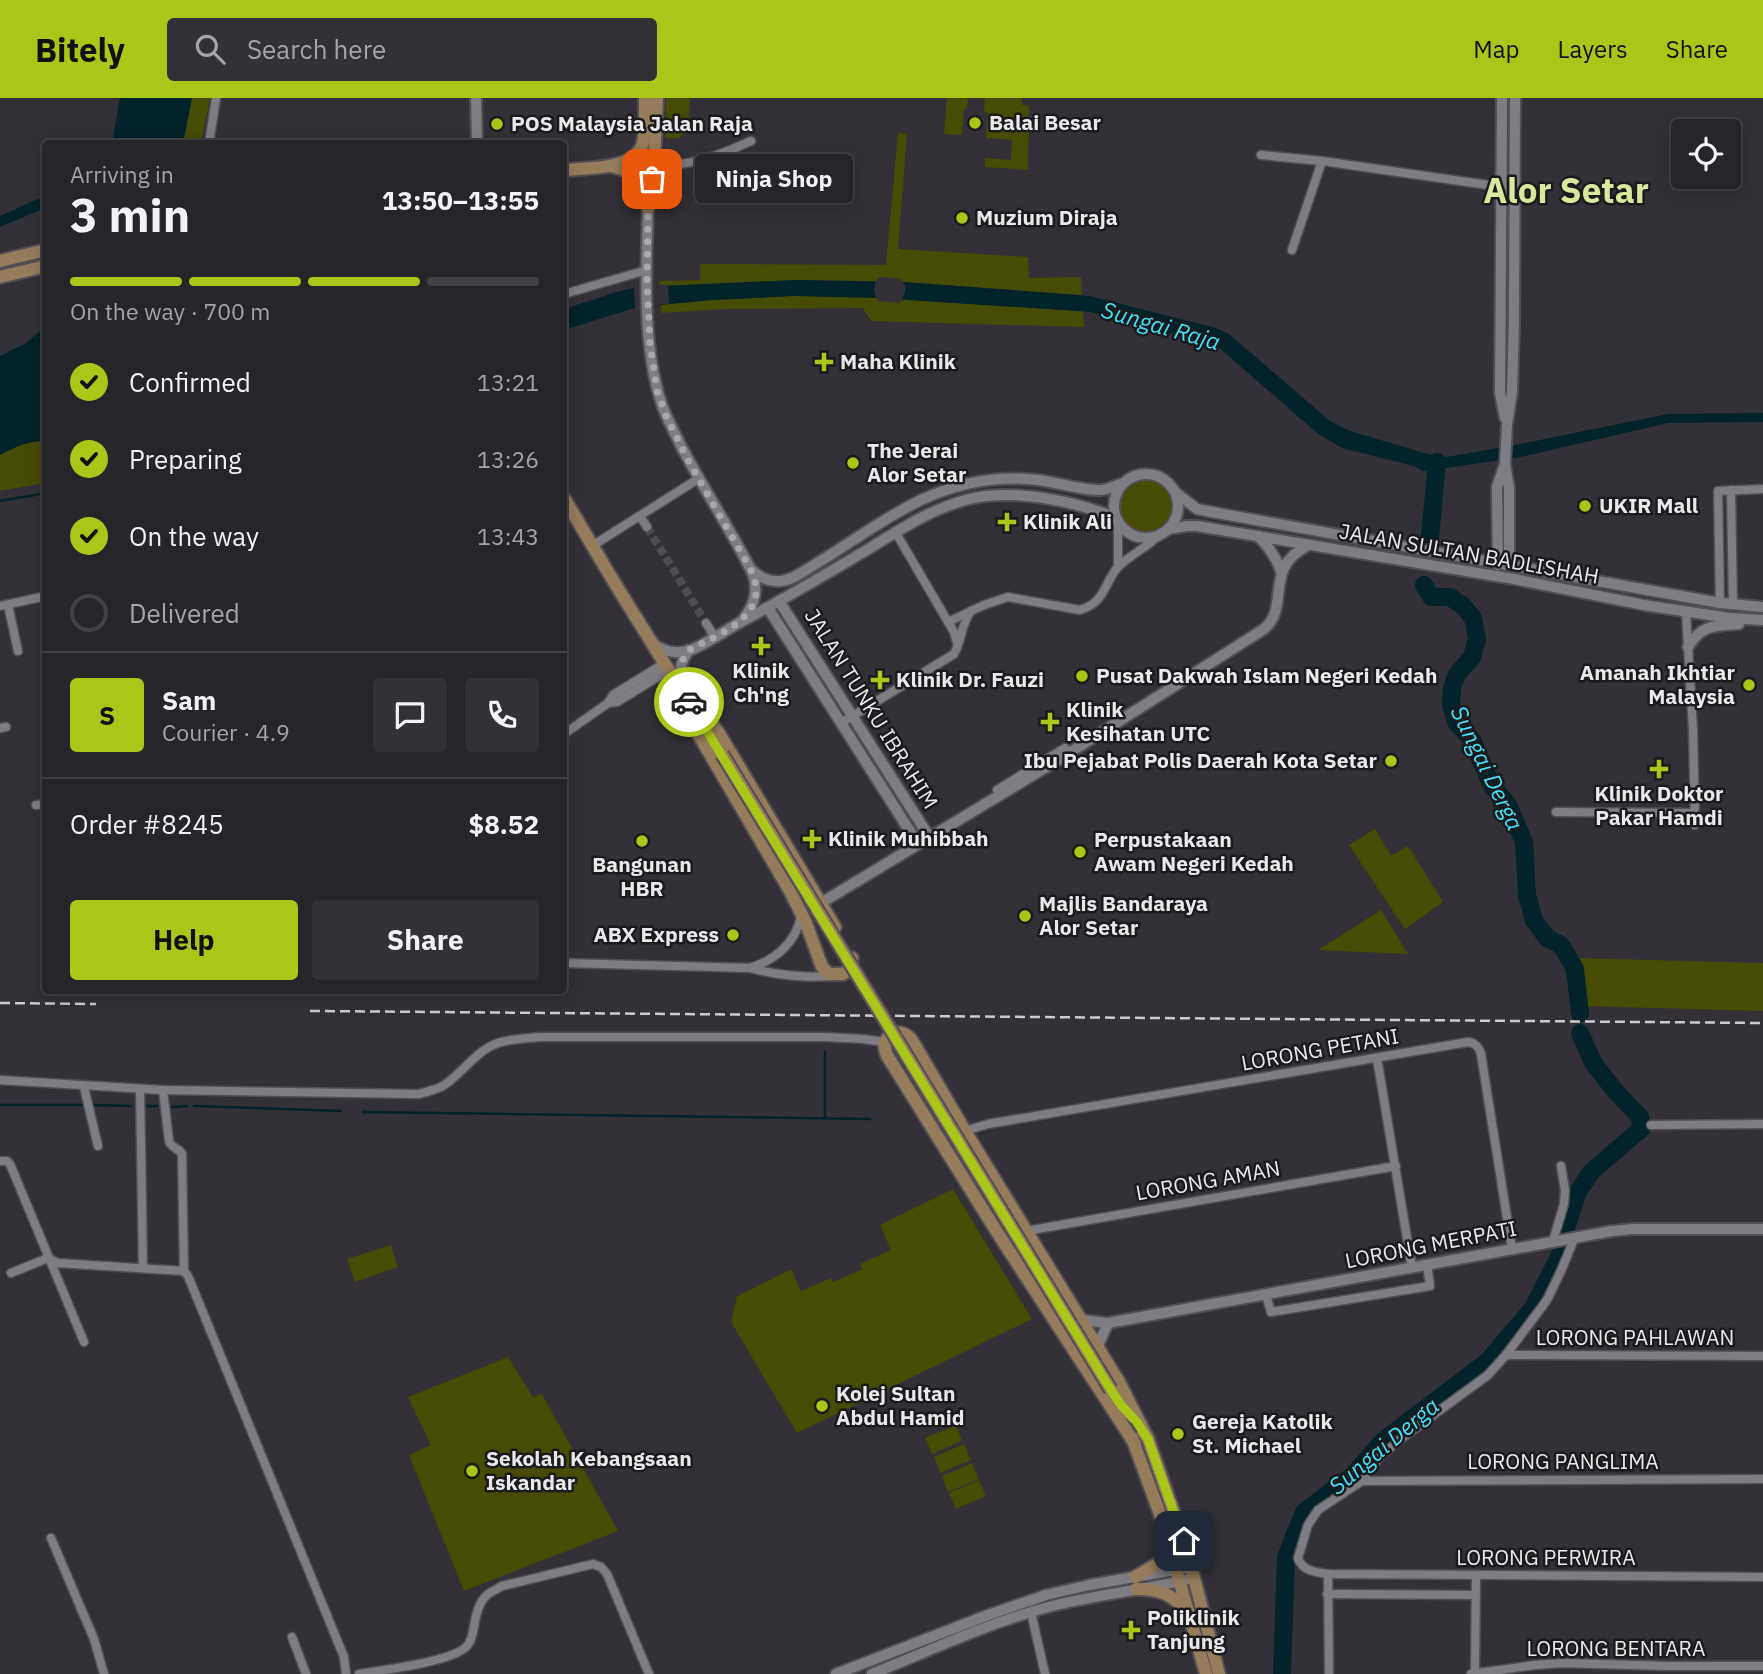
<!DOCTYPE html>
<html lang="en">
<head>
<meta charset="utf-8">
<style>
	body { margin:0; font-family:"IBM Plex Sans",sans-serif; background:#323135; color:#f1f3f6; height:100vh; display:flex; flex-direction:column; font-size:26px; white-space:nowrap }
	* { box-sizing:border-box; margin:0 }
	p { font-size:23px; color:#a4a5a8 }
	.icon { flex:none; width:38px; height:38px; fill:none; stroke:currentColor; stroke-width:2; stroke-linecap:round; stroke-linejoin:round }
	.map { position:relative; flex:1; overflow:hidden }
	.sheet { position:absolute; left:42px; top:42px; width:525px; height:854px; display:flex; flex-direction:column; background:#262529; border-radius:7px; box-shadow:0 4px 18px #0003,0 0 0 2px #424246 }
	.sheet>* { flex:none }
	.buttons { position:absolute; left:1671px; top:21px; display:grid; gap:14px }
	.buttons a { display:grid; place-items:center; width:70px; height:70px; border-radius:7px; background:#262529; box-shadow:0 4px 18px #0003,0 0 0 2px #424246; font-size:35px }
	.pin { position:absolute; display:grid; place-items:center; width:60px; height:60px; color:#fff; margin:-30px; border-radius:14px; box-shadow:0 4px 10px #0006 }
	.courier { position:absolute; display:grid; place-items:center; width:70px; height:70px; margin:-35px; border:5px solid #aac719; border-radius:50%; background:#fff; color:#222; box-shadow:0 2px 9px #0007 }
	.bubble { position:absolute; height:49px; border-radius:7px; background:#262529; box-shadow:0 4px 18px #0003,0 0 0 2px #424246; font-size:23px; font-weight:700; line-height:49px; text-align:center }
	.summary em { font-style:normal; font-weight:700 }
	.summary div { display:flex; flex-direction:column-reverse }
	.summary { display:flex; align-items:center; justify-content:space-between; height:119px; padding:0 28px }
	h1 { font-size:46px; font-weight:700; line-height:52px }
	.bar { display:grid; grid-template-columns:repeat(4,1fr); gap:10px 7px; align-content:center; height:84px; padding:0 28px }
	.bar i { height:9px; border-radius:5px; background:#424246 }
	.bar .on { background:#aac719 }
	.bar p { grid-column:span 4 }
	.line { display:flex; align-items:center; gap:18px; padding:0 28px; border-top:2px solid #424246 }
	.line div { flex:1 }
	.round { display:grid; place-items:center; flex:none; width:74px; height:74px; border-radius:7px; background:#323135 }
	ol { padding:0 28px; list-style:none }
	li { display:flex; align-items:center; gap:21px; height:77px }
	li p { margin-inline-start:auto }
	li .icon { padding:7px; border-radius:50%; background:#aac719; color:#111; stroke-width:4 }
	li:last-child { color:#a4a5a8 }
	li i { width:38px; height:38px; border:4px solid #424246; border-radius:50% }
	.cta { display:flex; gap:14px; margin-top:auto; padding:14px 28px }
	.cta a { flex:1; height:80px; border-radius:7px; background:#aac719; color:#111; font-size:28px; font-weight:700; line-height:80px; text-align:center }
	.cta a+a { background:#323135; color:#f1f3f6 }
	header { display:flex; align-items:center; gap:42px; box-sizing:border-box; height:98px; padding:0 35px; background:#aac719; color:#111 }
	header strong { font-size:33px }
	nav { display:flex; gap:38px; margin-inline-start:auto; font-size:24px }
	.search { width:490px; height:63px; background:#323135; display:flex; align-items:center; gap:18px; box-sizing:border-box; padding:0 24px; border-radius:7px; color:#a4a5a8; font-size:26px }
	.map>svg:first-child { display:block }
	.green { fill:#464c03; fill-rule:evenodd }
	.water { fill:#012329 }
	.pier { fill:#333137 }
	.lines { fill:none; stroke-linecap:round; stroke-linejoin:round }
	.stream { stroke:#012329; stroke-width:2.5 }
	.river { stroke:#012329; stroke-width:18 }
	.street-tunnel { stroke:#4e4c52; stroke-width:8; stroke-dasharray:8 4; stroke-linecap:butt }
	.street-casing { stroke:#514f54; stroke-width:11 }
	.secondary-casing { stroke:#514f54; stroke-width:14 }
	.primary-casing { stroke:#514f54; stroke-width:16 }
	.street { stroke:#7e7d84; stroke-width:8 }
	.secondary { stroke:#7e7d84; stroke-width:10 }
	.primary { stroke:#957d5c; stroke-width:12 }
	.rail { stroke:#cdcbcf; stroke-width:2.5; stroke-dasharray:10 5; stroke-linecap:butt }
	.primary-bridge-casing { stroke:#514f54; stroke-width:16; stroke-linecap:butt }
	.primary-bridge { stroke:#957d5c; stroke-width:12 }
	.done { stroke:#a9a8ac; stroke-width:7; stroke-dasharray:0 12.6 }
	.route { stroke:#aac719; stroke-width:9 }
	.poi-dot { fill:#aac719; stroke:#1b1a1d; stroke-width:2.5 }
	.labels { text-anchor:middle; stroke-width:5; stroke-linejoin:round; paint-order:stroke }
	.poi-label { font-size:21px; font-weight:bold; fill:#e9e8eb; stroke:#1b1a1d; text-anchor:start }
	.street-label { font-size:21px; fill:#e9e8eb; stroke:#1b1a1d }
	.water-label { font-size:23px; font-style:italic; fill:#44e0f9; stroke:#1b1a1d }
	.town-label { font-size:35px; font-weight:bold; fill:#d6e99d; stroke:#1b1a1d }
</style>
</head>
<body>
<header>
<strong>Bitely</strong>
<div class="search"><svg class="icon" aria-label="search" viewBox="0 0 24 24"><circle cx="10" cy="10" r="6"/><path d="M15 15l6 6"/></svg>Search here</div>
<nav><a>Map</a><a>Layers</a><a>Share</a></nav>
</header>
<div class="map">
<svg width="1763" height="1576" viewBox="0 0 1763 1576">
	<rect width="100%" height="100%" fill="#333137"/>
	<!-- green -->
	<g class="green">
		<polygon points="192,0 210,0 201,45 183,46"/>
		<polygon points="666,0 690,0 688,31 679,40 665,40"/>
		<polygon points="947,0 968,0 967,11 964,11 962,37 944,36"/>
		<polygon points="978,0 1022,0 1022,7 1029,8 1028,72 985,69 985,60 1011,62 1012,42 986,40 988,15 984,14 985,1"/>
		<path d="M898,35L907,36L898,151L1028,159L1029,180L1081,179L1082,197L904,184L903,201L1083,213L1084,229L871,223L863,210L725,211L661,215L659,183L700,182V166L886,167ZM794,182L876,183L793,198L713,202Z"/>
		<polygon points="34,343 45,343 45,385 0,393 0,357 22,346"/>
		<circle cx="1146" cy="408" r="28"/>
		<polygon points="1375,731 1391,758 1408,748 1443,804 1405,831 1349,747"/>
		<polygon points="1381,812 1408,856 1318,852"/>
		<polygon points="1575,860 1763,865 1763,913 1582,908"/>
		<polygon points="953,1091 1032,1221 797,1335 731,1224 737,1198 791,1171 801,1193 831,1180 833,1184 862,1171 860,1166 891,1152 880,1127"/>
		<polygon points="391,1147 398,1169 355,1184 347,1161"/>
		<polygon points="508,1259 533,1299 542,1296 618,1433 464,1493 409,1357 431,1347 408,1299"/>
		<polygon points="956,1327 962,1343 932,1356 925,1340"/>
		<polygon points="964,1346 971,1362 940,1375 934,1359"/>
		<polygon points="972,1365 979,1381 948,1394 942,1378"/>
		<polygon points="979,1382 986,1398 956,1411 949,1395"/>
	</g>
	<!-- water -->
	<g class="water">
		<polygon points="120,0 192,0 183,45 112,45"/>
		<polygon points="45,99 45,110 0,129 0,118 38,101"/>
		<polygon points="794,182 903,184 1090,198 1216,230 1229,236 1330,323 1347,332 1441,360 1515,347 1668,316 1763,315 1763,324 1668,325 1516,360 1423,373 1414,368 1342,350 1317,335 1217,248 1091,214 876,200 793,198 713,202 638,209 564,232 564,211 620,193 638,189"/>
		<path d="M45,228V343C29,343 14,349 0,357V258L28,244Z"/>
	</g>
	<!-- pier -->
	<g class="pier">
		<polygon points="880,179 901,181 905,188 905,193 902,202 899,205 879,203 876,200 874,191 876,183"/>
		<polygon points="644,185 659,185 659,187 668,187 669,206 660,206 659,210 635,213 634,187"/>
	</g>
	<g class="lines">
		<!-- stream -->
		<g class="stream">
			<polyline points="0,403 46,395"/>
			<polyline points="0,1007 82,1007"/>
			<polyline points="92,1007 131,1008"/>
			<polyline points="143,1008 157,1008"/>
			<polyline points="194,1008 341,1013"/>
			<polyline points="172,1009 187,1008"/>
			<polyline points="363,1014 870,1021"/>
			<polyline points="825,1020 825,954"/>
		</g>
		<!-- river -->
		<g class="river">
			<polyline points="1430,439 1437,364"/>
			<polyline points="1424,487 1431,499 1450,499 1463,508 1473,520 1477,541 1472,559 1457,576 1452,590 1451,607 1456,624 1472,642 1492,688 1508,707 1524,744 1527,797 1534,822 1547,840 1561,847 1575,871 1580,915"/>
			<polyline points="1564,1136 1578,1094 1591,1074 1641,1031 1640,1019 1616,994 1594,966 1580,935"/>
			<polyline points="1282,1576 1286,1459 1304,1414 1352,1378 1383,1343 1488,1263 1533,1210 1563,1151"/>
		</g>
		<!-- street-tunnel -->
		<polyline class="street-tunnel" points="647,429 706,525"/>
		<!-- street casing -->
		<g class="street-casing">
			<g id="street">
				<polyline points="209,46 216,0"/>
				<polyline points="1261,57 1322,63 1502,89"/>
				<path d="M654,66C689,70 720,57 751,43"/>
				<polyline points="1292,152 1322,63"/>
				<polyline points="564,196 647,172"/>
				<polyline points="1731,392 1733,507"/>
				<polyline points="640,418 647,429"/>
				<polyline points="896,435 954,534 957,545"/>
				<polyline points="592,448 698,381"/>
				<polyline points="1118,469 1118,425"/>
				<polyline points="1720,505 1718,393 1763,391"/>
				<polyline points="8,507 18,553"/>
				<polyline points="0,508 46,498"/>
				<polyline points="1686,514 1693,632 1695,727"/>
				<path d="M948,524L984,507L1008,499L1080,512C1105,504 1103,488 1117,470C1127,459 1146,450 1158,438"/>
				<polyline points="706,525 714,538"/>
				<polyline points="608,605 617,604 669,572"/>
				<path d="M841,625L954,556C962,542 960,529 971,513"/>
				<polyline points="0,630 6,629"/>
				<polyline points="564,636 608,605 613,597 665,565"/>
				<polyline points="997,692 1065,650"/>
				<polyline points="36,707 46,706"/>
				<polyline points="1556,714 1695,715"/>
				<path d="M564,865L750,870C776,877 804,880 831,878"/>
				<path d="M750,870C775,862 796,845 801,818"/>
				<polyline points="1377,960 1412,1170"/>
				<path d="M0,982L163,992L419,996C426,994 434,992 441,989C459,979 471,959 489,949C503,941 523,941 539,939H826L863,941L885,944"/>
				<polyline points="84,989 98,1048"/>
				<polyline points="140,991 143,1170"/>
				<path d="M163,992L169,1043C171,1050 179,1050 182,1056L184,1173L188,1178L344,1559L346,1576"/>
				<polyline points="1651,1027 1763,1026"/>
				<path d="M965,1033L988,1026L1468,944C1476,945 1479,949 1481,956L1512,1151"/>
				<polyline points="0,1063 7,1063 10,1066 84,1244"/>
				<polyline points="1026,1133 1396,1068"/>
				<path d="M1575,1139L1561,1173L1547,1202L1506,1257L1488,1277L1398,1343L1379,1360L1362,1383L1318,1412L1308,1427L1298,1460C1302,1473 1316,1474 1328,1476L1763,1479"/>
				<polyline points="1553,1143 1564,1106 1565,1092 1561,1068"/>
				<polyline points="11,1175 48,1160 58,1165 184,1173"/>
				<polyline points="1266,1197 1271,1214 1430,1188 1427,1167"/>
				<polyline points="1506,1257 1763,1258"/>
				<polyline points="1362,1383 1763,1381"/>
				<polyline points="51,1440 94,1541 104,1576"/>
				<polyline points="1328,1476 1329,1576"/>
				<polyline points="1327,1496 1476,1497"/>
				<polyline points="1031,1514 1045,1576"/>
				<polyline points="292,1539 306,1576"/>
				<polyline points="1475,1575 1476,1477"/>
				<path d="M359,1576C383,1572 448,1564 465,1550C478,1539 470,1512 488,1496C492,1493 498,1491 502,1488L593,1466L601,1469L607,1476L649,1576"/>
				<polyline points="1471,1576 1535,1567 1563,1565 1667,1568 1763,1568"/>
			</g>
		</g>
		<!-- secondary casing -->
		<g class="secondary-casing">
			<g id="secondary">
				<polyline points="476,0 477,46"/>
				<polyline points="1502,0 1500,295 1505,320"/>
				<path d="M648,111C646,173 642,248 662,307C667,321 674,333 680,346C703,390 731,432 753,476C758,493 755,506 744,520"/>
				<circle cx="1146" cy="408" r="32"/>
				<polyline points="1175,394 1197,411 1217,415 1720,505 1763,509"/>
				<polyline points="1168,431 1187,428 1197,428 1514,481 1644,507 1729,520 1763,522"/>
				<path d="M1258,438C1269,449 1276,459 1281,473"/>
				<polyline points="1498,467 1497,389 1504,369"/>
				<polyline points="1509,468 1509,390 1505,366 1507,326 1512,294 1514,224 1515,0"/>
				<path d="M752,472C760,480 770,484 781,483C793,482 804,473 814,467C849,446 882,421 919,403C957,385 995,377 1038,382C1056,384 1083,393 1101,392C1107,392 1114,388 1121,386"/>
				<polyline points="779,503 930,740"/>
				<polyline points="768,510 918,746"/>
				<path d="M652,545C662,553 675,556 687,553C700,550 726,532 739,525C780,503 820,480 860,456C895,435 929,411 969,401C1013,390 1075,403 1116,420"/>
				<path d="M1688,549C1702,526 1715,528 1739,526"/>
				<path d="M683,594C678,579 679,565 689,552"/>
				<path d="M821,805L1058,662L1264,531C1291,509 1262,469 1309,447"/>
				<polyline points="1081,1222 1108,1225 1612,1133 1633,1131 1763,1131"/>
				<polyline points="1097,1250 1108,1225"/>
				<polyline points="836,1576 988,1517 1046,1497 1089,1487 1191,1469"/>
				<path d="M872,1576C931,1552 990,1524 1052,1508C1099,1496 1147,1492 1193,1480"/>
			</g>
		</g>
		<!-- primary casing -->
		<g class="primary-casing">
			<g id="primary">
				<path d="M611,68C636,75 639,77 646,104"/>
				<path d="M564,72C585,70 629,72 641,50C646,42 645,11 645,0"/>
				<polyline points="648,111 654,66 657,0"/>
				<polyline points="0,163 46,152"/>
				<polyline points="0,179 46,168"/>
				<polyline points="564,400 614,484 673,579"/>
				<polyline points="670,574 669,586 790,793 806,825 822,869 829,876 843,876 851,870 852,860"/>
				<polyline points="686,598 696,606 717,632 835,829"/>
				<polyline points="1111,1292 1121,1307 1133,1319"/>
				<polyline points="1143,1334 1148,1341 1186,1449 1219,1576"/>
				<polyline points="1132,1340 1160,1416 1206,1576"/>
				<path d="M1135,1346L997,1134L888,959C876,939 900,924 913,944L965,1033L1119,1284L1148,1341"/>
				<polyline points="1135,1479 1159,1465 1169,1447"/>
				<path d="M1136,1491C1160,1491 1171,1496 1188,1513"/>
			</g>
		</g>
		<!-- street -->
		<use href="#street" class="street"/>
		<!-- secondary -->
		<use href="#secondary" class="secondary"/>
		<!-- primary -->
		<use href="#primary" class="primary"/>
		<!-- rail -->
		<g class="rail">
			<polyline points="0,905 96,906"/>
			<polyline points="310,913 1763,925"/>
		</g>
		<!-- primary-bridge casing -->
		<g class="primary-bridge-casing">
			<polyline id="primary-bridge" points="722,656 1111,1292"/>
		</g>
		<!-- primary-bridge -->
		<use href="#primary-bridge" class="primary-bridge"/>
	</g>
	<g class="lines">
		<!-- done -->
		<path class="done" d="M652,81L648,111L647,185L650,246L657,293L667,320L689,364L750,470C774,517 721,535 689,552C675,569 679,587 689,604"/>
		<!-- route -->
		<polyline class="route" points="689,604 1111,1292 1121,1307 1136,1323 1148,1341 1184,1443"/>
	</g>
	<!-- markers -->
	<g class="poi-dot">
		<circle cx="975" cy="25" r="7"/>
		<circle cx="497" cy="26" r="7"/>
		<circle cx="962" cy="120" r="7"/>
		<path d="M820.5 253.5h7v7h7v7h-7v7h-7v-7h-7v-7h7z"/>
		<circle cx="853" cy="365" r="7"/>
		<circle cx="1585" cy="408" r="7"/>
		<path d="M1003.5 413.5h7v7h7v7h-7v7h-7v-7h-7v-7h7z"/>
		<path d="M757.5 537.5h7v7h7v7h-7v7h-7v-7h-7v-7h7z"/>
		<circle cx="1082" cy="578" r="7"/>
		<path d="M876.5 571.5h7v7h7v7h-7v7h-7v-7h-7v-7h7z"/>
		<circle cx="1749" cy="587" r="7"/>
		<path d="M1046.5 613.5h7v7h7v7h-7v7h-7v-7h-7v-7h7z"/>
		<circle cx="1391" cy="663" r="7"/>
		<path d="M1655.5 660.5h7v7h7v7h-7v7h-7v-7h-7v-7h7z"/>
		<path d="M808.5 730.5h7v7h7v7h-7v7h-7v-7h-7v-7h7z"/>
		<circle cx="642" cy="743" r="7"/>
		<circle cx="1080" cy="754" r="7"/>
		<circle cx="1025" cy="818" r="7"/>
		<circle cx="733" cy="837" r="7"/>
		<circle cx="822" cy="1308" r="7"/>
		<circle cx="1178" cy="1336" r="7"/>
		<circle cx="472" cy="1373" r="7"/>
		<path d="M1127.5 1521.5h7v7h7v7h-7v7h-7v-7h-7v-7h7z"/>
	</g>
	<g class="labels">
		<!-- poi labels -->
		<g class="poi-label">
			<text x="989" y="32">Balai Besar</text>
			<text x="511" y="33">POS Malaysia Jalan Raja</text>
			<text x="976" y="127">Muzium Diraja</text>
			<text x="840" y="271">Maha Klinik</text>
			<text x="867" y="360">The Jerai<tspan x="867" dy="24">Alor Setar</tspan></text>
			<text x="1599" y="415">UKIR Mall</text>
			<text x="1023" y="431">Klinik Ali</text>
			<text x="761" y="580" text-anchor="middle">Klinik<tspan x="761" dy="24">Ch'ng</tspan></text>
			<text x="1735" y="582" text-anchor="end">Amanah Ikhtiar<tspan x="1735" dy="24">Malaysia</tspan></text>
			<text x="1096" y="585">Pusat Dakwah Islam Negeri Kedah</text>
			<text x="896" y="589">Klinik Dr. Fauzi</text>
			<text x="1066" y="619">Klinik<tspan x="1066" dy="24">Kesihatan UTC</tspan></text>
			<text x="1377" y="670" text-anchor="end">Ibu Pejabat Polis Daerah Kota Setar</text>
			<text x="1659" y="703" text-anchor="middle">Klinik Doktor<tspan x="1659" dy="24">Pakar Hamdi</tspan></text>
			<text x="828" y="748">Klinik Muhibbah</text>
			<text x="1094" y="749">Perpustakaan<tspan x="1094" dy="24">Awam Negeri Kedah</tspan></text>
			<text x="642" y="774" text-anchor="middle">Bangunan<tspan x="642" dy="24">HBR</tspan></text>
			<text x="1039" y="813">Majlis Bandaraya<tspan x="1039" dy="24">Alor Setar</tspan></text>
			<text x="719" y="844" text-anchor="end">ABX Express</text>
			<text x="836" y="1303">Kolej Sultan<tspan x="836" dy="24">Abdul Hamid</tspan></text>
			<text x="1192" y="1331">Gereja Katolik<tspan x="1192" dy="24">St. Michael</tspan></text>
			<text x="486" y="1368">Sekolah Kebangsaan<tspan x="486" dy="24">Iskandar</tspan></text>
			<text x="1147" y="1527">Poliklinik<tspan x="1147" dy="24">Tanjung</tspan></text>
		</g>
		<!-- street labels -->
		<g class="street-label">
			<text transform="translate(1469 456) rotate(10)" y="7">JALAN SULTAN BADLISHAH</text>
			<text transform="translate(871 611) rotate(58)" y="7">JALAN TUNKU IBRAHIM</text>
			<text transform="translate(1320 952) rotate(-10)" y="7">LORONG PETANI</text>
			<text transform="translate(1208 1083) rotate(-10)" y="7">LORONG AMAN</text>
			<text transform="translate(1431 1147) rotate(-11)" y="7">LORONG MERPATI</text>
			<text x="1635" y="1247">LORONG PAHLAWAN</text>
			<text x="1563" y="1371">LORONG PANGLIMA</text>
			<text x="1546" y="1467">LORONG PERWIRA</text>
			<text x="1616" y="1558">LORONG BENTARA</text>
		</g>
		<!-- water labels -->
		<g class="water-label">
			<text transform="translate(1161 228) rotate(16)" y="8">Sungai Raja</text>
			<text transform="translate(1487 670) rotate(64)" y="8">Sungai Derga</text>
			<text transform="translate(1384 1348) rotate(-40)" y="8">Sungai Derga</text>
		</g>
		<!-- town labels -->
		<g class="town-label">
			<text x="1566" y="105">Alor Setar</text>
		</g>
	</g>
</svg>
<div class="buttons">
<a><svg class="icon" aria-label="locate" viewBox="0 0 24 24"><circle cx="12" cy="12" r="6"/><path d="M12 2v4M12 18v4M2 12h4M18 12h4"/></svg></a>
</div>
<div class="pin" style="left:652px;top:81px;background:#ea580c"><svg class="icon" aria-label="bag" viewBox="0 0 24 24"><path d="M5 8h14l-1 12H6zM9 8a3 3 0 0 1 6 0"/></svg></div>
<div class="pin" style="left:1184px;top:1443px;background:#1f2937"><svg class="icon" aria-label="home" viewBox="0 0 24 24"><path d="M3 11l9-7 9 7M6 9v11h12V9"/></svg></div>
<div class="courier" style="left:689px;top:604px"><svg class="icon" aria-label="car" viewBox="0 0 24 24"><path d="M5 17H2v-5l4-1 3-4h7l3 4 3 1v5h-3M9 17h6M6 11h13"/><circle cx="7" cy="17" r="2"/><circle cx="17" cy="17" r="2"/></svg></div>
<div class="bubble" style="left:695px;top:56px;width:158px">Ninja Shop</div>
<section class="sheet">
<div class="summary"><div><h1>3 min</h1><p>Arriving in</p></div><em>13:50–13:55</em></div>
<div class="bar"><i class="on"></i><i class="on"></i><i class="on"></i><i></i><p>On the way · 700 m</p></div>
<ol>
<li><svg class="icon" aria-label="check" viewBox="0 0 24 24"><path d="M5 12l5 5 9-10"/></svg>Confirmed<p>13:21</p></li>
<li><svg class="icon" aria-label="check" viewBox="0 0 24 24"><path d="M5 12l5 5 9-10"/></svg>Preparing<p>13:26</p></li>
<li><svg class="icon" aria-label="check" viewBox="0 0 24 24"><path d="M5 12l5 5 9-10"/></svg>On the way<p>13:43</p></li>
<li><i></i>Delivered</li>
</ol>
<div class="line" style="height:126px"><b class="round" style="background:#aac719;color:#111">S</b><div><b>Sam</b><p>Courier · 4.9</p></div><a class="round"><svg class="icon" aria-label="chat" viewBox="0 0 24 24"><path d="M4 5h16v11H9l-5 4z"/></svg></a><a class="round"><svg class="icon" aria-label="phone" viewBox="0 0 24 24"><path d="M5 4h4l2 5-3 2q2 4 5 5l2-3 5 2v4C11 20 4 13 5 4z"/></svg></a></div>
<div class="line" style="height:91px"><div>Order #8245</div><b>$8.52</b></div>
<div class="cta"><a>Help</a><a>Share</a></div>
</section>
</div>
</body>
</html>
